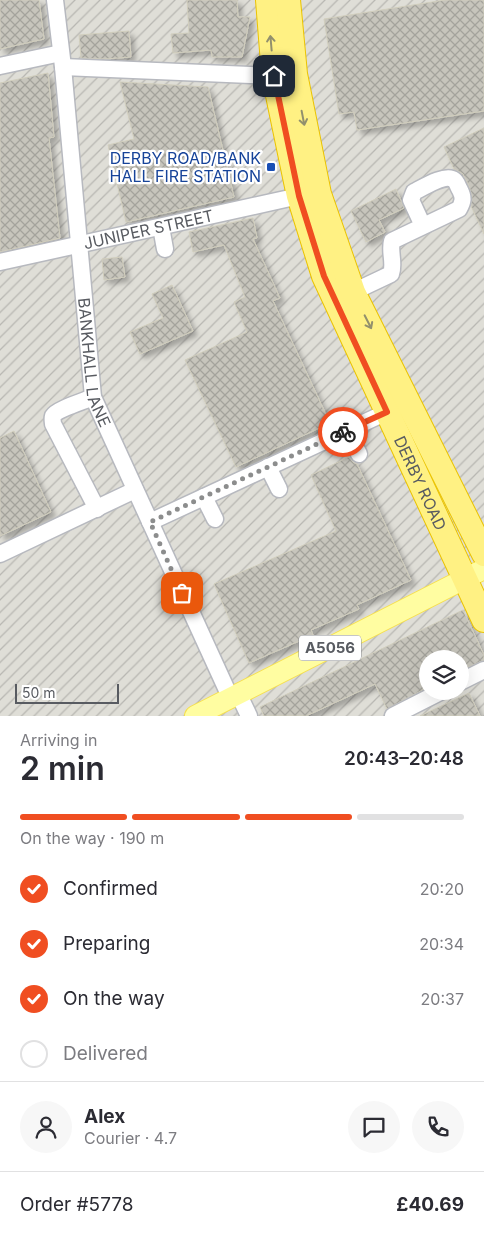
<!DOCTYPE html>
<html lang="en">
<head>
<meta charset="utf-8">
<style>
	body { margin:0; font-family:Inter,sans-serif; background:#f7f7f7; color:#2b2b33; height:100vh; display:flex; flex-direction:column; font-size:19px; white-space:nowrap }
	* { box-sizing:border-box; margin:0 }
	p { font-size:16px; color:#7c7c81 }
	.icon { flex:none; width:28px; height:28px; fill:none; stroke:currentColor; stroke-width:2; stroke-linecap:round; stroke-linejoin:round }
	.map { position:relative; height:716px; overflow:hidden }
	.details { display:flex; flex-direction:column; background:#fff; flex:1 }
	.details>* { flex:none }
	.controls { position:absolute; left:419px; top:650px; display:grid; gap:10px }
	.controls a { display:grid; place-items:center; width:50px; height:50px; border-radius:50%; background:#fff; box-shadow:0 5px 20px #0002; font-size:25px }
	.scale { position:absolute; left:15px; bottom:12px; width:104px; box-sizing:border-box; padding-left:5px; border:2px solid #585b61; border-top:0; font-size:14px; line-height:18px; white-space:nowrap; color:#585b61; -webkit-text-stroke:4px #fff; paint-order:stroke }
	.pin { position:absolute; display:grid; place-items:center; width:42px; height:42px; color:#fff; margin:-21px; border-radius:10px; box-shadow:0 2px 8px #0006 }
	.courier { position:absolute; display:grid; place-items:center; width:50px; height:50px; margin:-25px; border:4px solid #f04e21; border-radius:50%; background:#fff; color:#222; box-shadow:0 1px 6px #0007 }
	.summary em { font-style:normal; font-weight:600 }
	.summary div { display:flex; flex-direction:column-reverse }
	.summary { display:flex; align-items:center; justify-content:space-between; height:85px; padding:0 20px }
	h1 { font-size:32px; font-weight:600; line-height:38px }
	.bar { display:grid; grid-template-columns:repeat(4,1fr); gap:8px 5px; align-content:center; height:60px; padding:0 20px }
	.bar i { height:6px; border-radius:4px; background:#e1e1e2 }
	.bar .selected { background:#f04e21 }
	.bar p { grid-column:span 4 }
	.line { display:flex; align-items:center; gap:12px; padding:0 20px; border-top:1px solid #e1e1e2 }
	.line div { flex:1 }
	.round { display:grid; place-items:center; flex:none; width:52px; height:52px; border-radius:26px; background:#f7f7f7 }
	ol { padding:0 20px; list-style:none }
	li { display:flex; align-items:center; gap:15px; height:55px }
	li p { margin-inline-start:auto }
	li .icon { padding:5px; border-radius:50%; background:#f04e21; color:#fff; stroke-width:4 }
	li:last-child { color:#7c7c81 }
	li i { width:28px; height:28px; border:2px solid #e1e1e2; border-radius:50% }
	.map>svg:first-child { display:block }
	.industrial { fill:url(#industrial-furrows); fill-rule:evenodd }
	.building { fill:url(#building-cross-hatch); stroke:#d1cebd; filter:url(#shadow) }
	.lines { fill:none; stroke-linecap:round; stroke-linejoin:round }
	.minor-casing { stroke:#b7b9bf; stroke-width:19 }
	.major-casing { stroke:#f7e04d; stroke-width:22 }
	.highway-casing { stroke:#ebc300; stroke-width:26 }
	.minor { stroke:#fff; stroke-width:16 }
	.major { stroke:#fffda1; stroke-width:20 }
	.highway { stroke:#fff183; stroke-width:24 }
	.oneway { stroke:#92906d }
	.done { stroke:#8c8d8d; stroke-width:5; stroke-dasharray:0 9 }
	.route { stroke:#f04e21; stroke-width:6 }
	.transit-dot { fill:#1a4fb4; stroke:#fff; stroke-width:2 }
	.labels { text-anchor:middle; stroke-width:4.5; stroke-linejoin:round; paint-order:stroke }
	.shield { fill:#fff; stroke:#8a8c90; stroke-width:1 }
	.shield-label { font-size:15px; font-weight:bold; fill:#585b61 }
	.transit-label { font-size:16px; fill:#164399; stroke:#fff; text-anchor:end }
	.street-label { font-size:16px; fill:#585b61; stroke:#fff }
</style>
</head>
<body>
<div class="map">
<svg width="484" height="716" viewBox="0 0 484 716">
	<defs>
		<pattern id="industrial-furrows" width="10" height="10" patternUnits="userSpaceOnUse" patternTransform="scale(1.25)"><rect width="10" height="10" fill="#dfded7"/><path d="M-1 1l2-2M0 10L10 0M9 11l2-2" fill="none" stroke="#b8b7b2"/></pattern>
		<pattern id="building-cross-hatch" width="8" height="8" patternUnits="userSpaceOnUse" patternTransform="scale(1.25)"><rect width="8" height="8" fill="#c7c5bc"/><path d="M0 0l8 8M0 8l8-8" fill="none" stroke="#a4a39c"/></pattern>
		<filter id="shadow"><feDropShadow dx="4.5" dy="4.5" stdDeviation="2.5" flood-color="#0004"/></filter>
	</defs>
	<rect width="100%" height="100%" fill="#ecebdf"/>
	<!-- industrial -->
	<path class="industrial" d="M0,0H484V569L464,579L484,620V716H0ZM428,659H460V691H428Z"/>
	<!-- building -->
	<g class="building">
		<polygon points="0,0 39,0 44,39 0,49"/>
		<polygon points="187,0 237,0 238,17 250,17 242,57 212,57 211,50 173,53 171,34 189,33"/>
		<polygon points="445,0 484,0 484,111 357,130 354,112 339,114 324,19"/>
		<polygon points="129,31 131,57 105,59 81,58 79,35"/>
		<polygon points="48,73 54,137 49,138 60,238 0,252 0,83"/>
		<polygon points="120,82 208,87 234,197 126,222 108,145 134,139"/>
		<polygon points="484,128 484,234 471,206 472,196 469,186 463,174 454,169 444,147"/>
		<polygon points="396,189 404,208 379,220 385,232 366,242 351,211"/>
		<polygon points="253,218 257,238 253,239 280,298 273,301 330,423 236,467 185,360 247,332 234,302 245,297 224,245 193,252 189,232"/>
		<polygon points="122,257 125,277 104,280 102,259"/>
		<polygon points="172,285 193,331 140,354 130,332 163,318 152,294"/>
		<polygon points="14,431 51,512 0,536 0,438"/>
		<polygon points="349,457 353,462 357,464 411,580 357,605 359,609 311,630 313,635 249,663 214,584 336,531 311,475"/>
		<polygon points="463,610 484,655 484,660 460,671 460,659 428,659 428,687 387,709 375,684 306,716 264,716 260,707"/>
		<polygon points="469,693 480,716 420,716"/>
	</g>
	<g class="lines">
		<!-- minor casing -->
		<g class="minor-casing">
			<g id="minor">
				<path id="s1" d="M55,0L63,67L93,397L231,699"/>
				<polyline points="0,66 61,53"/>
				<polyline points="63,67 274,76"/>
				<polyline points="161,227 165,249"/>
				<path id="s2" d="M0,262L299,196"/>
				<path d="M353,292L391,274C395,263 389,252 392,241L459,209C463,202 464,198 460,190C458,187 457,182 454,180C446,173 422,188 414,192L411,200L423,226"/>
				<path d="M93,397C85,401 57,409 53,416C52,419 53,422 53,424L97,509"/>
				<polyline points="347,430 359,454"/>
				<polyline points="268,467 279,489"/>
				<polyline points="204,497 215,519"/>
				<polyline points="150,522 387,412"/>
				<polyline points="0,554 135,490"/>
				<polyline points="460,682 484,670"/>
				<polyline points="239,695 249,716"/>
				<polyline points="393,716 442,691"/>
			</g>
		</g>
		<!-- major casing -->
		<g class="major-casing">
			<polyline id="major" points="195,716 484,569"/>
		</g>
		<!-- highway casing -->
		<g class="highway-casing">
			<g id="highway">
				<path id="s3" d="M268,0L274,76L299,196L324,276L484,620"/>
				<polyline points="288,0 295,74 319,194 353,292 484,554"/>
			</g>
		</g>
		<!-- minor -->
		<use href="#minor" class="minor"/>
		<!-- major -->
		<use href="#major" class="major"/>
		<!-- highway -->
		<use href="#highway" class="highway"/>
	</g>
	<!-- one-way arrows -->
	<defs><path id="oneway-shaft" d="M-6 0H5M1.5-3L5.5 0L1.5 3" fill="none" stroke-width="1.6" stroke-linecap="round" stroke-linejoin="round" transform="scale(1.25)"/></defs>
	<g class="oneway">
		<use href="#oneway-shaft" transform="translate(271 43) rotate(-95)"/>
		<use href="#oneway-shaft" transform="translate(303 118) rotate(79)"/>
		<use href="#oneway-shaft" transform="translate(368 322) rotate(63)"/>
	</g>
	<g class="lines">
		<!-- done -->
		<polyline class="done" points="182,593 150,522 343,432"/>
		<!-- route -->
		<polyline class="route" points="274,76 299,196 324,276 387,412 343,432"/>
	</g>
	<!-- markers -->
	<rect class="transit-dot" x="266" y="162" width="10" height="10" rx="2.5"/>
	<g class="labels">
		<!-- shield labels -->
		<rect class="shield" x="299" y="635.5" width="62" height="25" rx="4"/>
		<g class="shield-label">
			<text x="330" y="653">A5056</text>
		</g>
		<!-- transit labels -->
		<g class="transit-label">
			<text x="261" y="164">DERBY ROAD/BANK<tspan x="261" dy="18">HALL FIRE STATION</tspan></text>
		</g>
		<!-- street labels -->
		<g class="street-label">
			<text dy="6" stroke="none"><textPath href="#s2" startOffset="152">JUNIPER STREET</textPath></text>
			<text dy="6" stroke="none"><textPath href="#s1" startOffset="365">BANKHALL LANE</textPath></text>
			<text dy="6" stroke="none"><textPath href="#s3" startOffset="511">DERBY ROAD</textPath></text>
		</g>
	</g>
</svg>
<div class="controls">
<a><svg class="icon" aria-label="layers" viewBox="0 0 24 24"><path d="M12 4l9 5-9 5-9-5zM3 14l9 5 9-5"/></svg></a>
</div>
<div class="scale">50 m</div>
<div class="pin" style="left:182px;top:593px;background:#ea580c"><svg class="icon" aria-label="bag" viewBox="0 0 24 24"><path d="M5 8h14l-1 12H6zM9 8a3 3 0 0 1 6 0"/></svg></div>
<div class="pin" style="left:274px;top:76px;background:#1f2937"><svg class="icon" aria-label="home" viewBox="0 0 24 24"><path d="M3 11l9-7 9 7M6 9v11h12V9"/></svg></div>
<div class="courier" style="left:343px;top:432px"><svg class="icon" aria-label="bike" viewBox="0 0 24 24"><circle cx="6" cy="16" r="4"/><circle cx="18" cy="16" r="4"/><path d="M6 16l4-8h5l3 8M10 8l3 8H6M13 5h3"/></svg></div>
</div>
<section class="details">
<div class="summary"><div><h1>2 min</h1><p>Arriving in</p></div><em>20:43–20:48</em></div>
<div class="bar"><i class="selected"></i><i class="selected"></i><i class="selected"></i><i></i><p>On the way · 190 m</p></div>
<ol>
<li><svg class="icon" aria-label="check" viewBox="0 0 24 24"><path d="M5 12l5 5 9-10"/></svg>Confirmed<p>20:20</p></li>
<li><svg class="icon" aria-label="check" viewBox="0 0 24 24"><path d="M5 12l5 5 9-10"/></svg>Preparing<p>20:34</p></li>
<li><svg class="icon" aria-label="check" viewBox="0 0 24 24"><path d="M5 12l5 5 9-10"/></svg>On the way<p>20:37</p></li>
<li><i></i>Delivered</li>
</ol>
<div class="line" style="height:90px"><a class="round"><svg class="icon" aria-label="person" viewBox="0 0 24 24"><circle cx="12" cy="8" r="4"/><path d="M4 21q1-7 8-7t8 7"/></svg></a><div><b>Alex</b><p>Courier · 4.7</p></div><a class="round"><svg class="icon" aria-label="chat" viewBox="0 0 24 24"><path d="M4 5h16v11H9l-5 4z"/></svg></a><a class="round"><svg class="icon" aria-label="phone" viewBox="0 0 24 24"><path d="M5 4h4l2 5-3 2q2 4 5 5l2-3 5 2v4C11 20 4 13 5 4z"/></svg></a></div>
<div class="line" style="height:65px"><div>Order #5778</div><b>£40.69</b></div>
</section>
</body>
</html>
